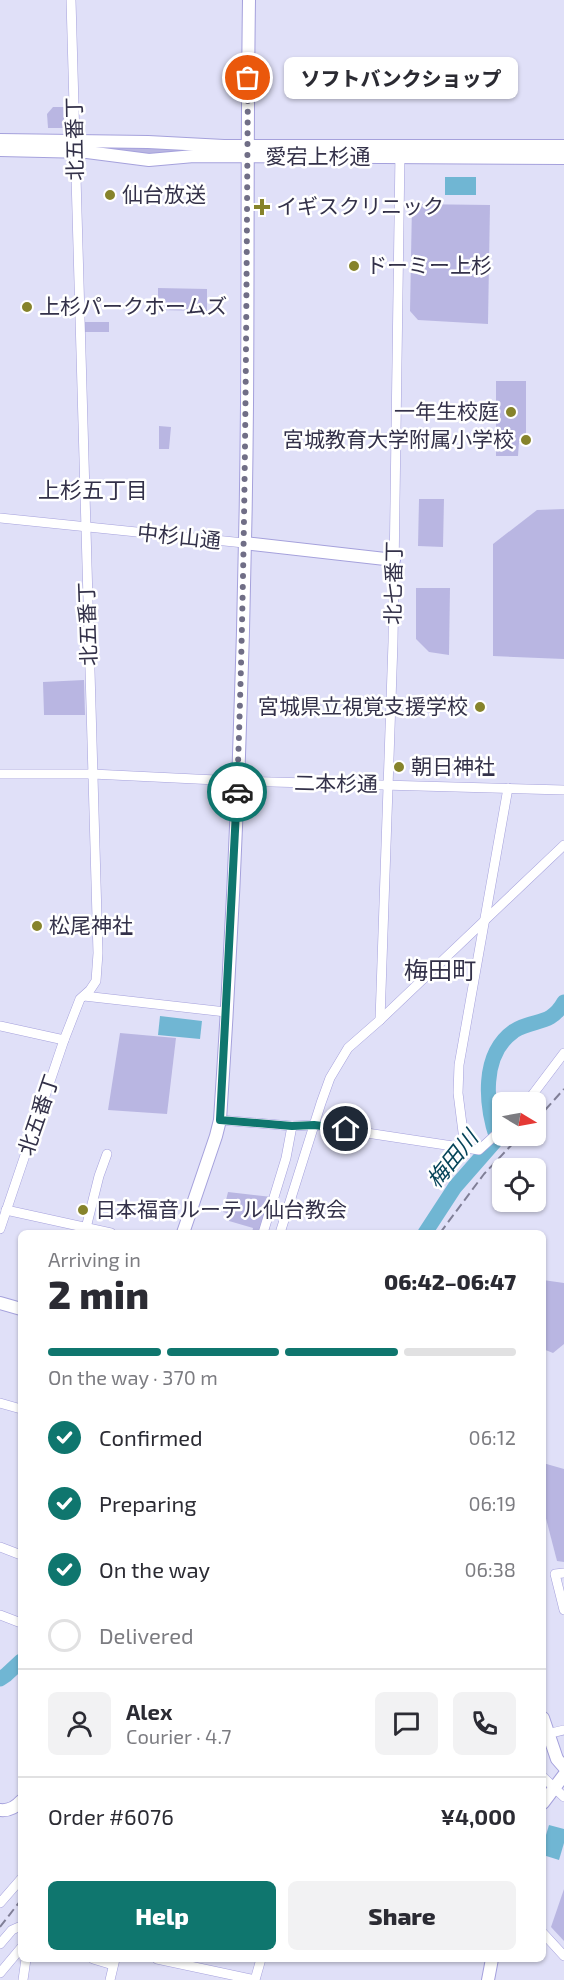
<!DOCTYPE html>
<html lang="en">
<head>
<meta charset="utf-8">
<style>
	body { margin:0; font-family:"Exo 2","Noto Sans JP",sans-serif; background:#f2f2f3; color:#2b2b33; height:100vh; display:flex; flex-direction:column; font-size:22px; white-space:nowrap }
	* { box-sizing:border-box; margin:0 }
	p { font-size:20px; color:#7c7c81 }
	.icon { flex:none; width:33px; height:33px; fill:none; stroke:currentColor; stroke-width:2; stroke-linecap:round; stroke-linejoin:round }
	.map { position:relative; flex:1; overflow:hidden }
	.details { position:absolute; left:18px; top:1230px; width:528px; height:732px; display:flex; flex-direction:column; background:#fff; border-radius:9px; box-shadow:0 2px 4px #0004 }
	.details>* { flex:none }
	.needle { width:39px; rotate:100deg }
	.tools { position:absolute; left:492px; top:1092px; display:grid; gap:12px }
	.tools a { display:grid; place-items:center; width:54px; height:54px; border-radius:9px; background:#fff; box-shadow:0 2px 4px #0004; font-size:30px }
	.pin { position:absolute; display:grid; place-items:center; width:51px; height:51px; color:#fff; margin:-26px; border:3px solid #fff; border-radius:50%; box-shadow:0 2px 6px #0007 }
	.courier { position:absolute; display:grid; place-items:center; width:60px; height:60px; margin:-30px; border:4px solid #0f766e; border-radius:50%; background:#fff; color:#222; box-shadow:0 2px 8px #0007 }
	.bubble { position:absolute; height:42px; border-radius:9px; background:#fff; box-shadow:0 2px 4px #0004; font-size:20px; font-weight:800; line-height:42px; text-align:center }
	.overview em { font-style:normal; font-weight:800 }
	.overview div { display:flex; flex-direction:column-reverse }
	.overview { display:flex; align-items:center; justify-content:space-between; height:102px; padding:0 30px }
	h1 { font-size:39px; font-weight:800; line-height:45px }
	.bar { display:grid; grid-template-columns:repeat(4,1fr); gap:9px 6px; align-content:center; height:72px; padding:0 30px }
	.bar i { height:8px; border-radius:4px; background:#e1e1e2 }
	.bar .active { background:#0f766e }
	.bar p { grid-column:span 4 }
	.line { display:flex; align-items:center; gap:15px; padding:0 30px; border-top:2px solid #e1e1e2 }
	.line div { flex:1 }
	.round { display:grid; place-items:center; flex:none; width:63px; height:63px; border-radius:9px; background:#f2f2f3 }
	ol { padding:0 30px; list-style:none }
	li { display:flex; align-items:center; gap:18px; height:66px }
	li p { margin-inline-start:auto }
	li .icon { padding:6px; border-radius:50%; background:#0f766e; color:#fff; stroke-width:4 }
	li:last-child { color:#7c7c81 }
	li i { width:33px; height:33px; border:3px solid #e1e1e2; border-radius:50% }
	.action { display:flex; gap:12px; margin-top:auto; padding:12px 30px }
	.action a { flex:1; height:69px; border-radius:9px; background:#0f766e; color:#fff; font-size:24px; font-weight:800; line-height:69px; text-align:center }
	.action a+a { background:#f2f2f3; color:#2b2b33 }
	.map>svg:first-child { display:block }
	.green { fill:#b9b6e2 }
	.water { fill:#70b6d3 }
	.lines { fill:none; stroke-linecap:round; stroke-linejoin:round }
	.river { stroke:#70b6d3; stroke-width:15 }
	.minor-casing { stroke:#a5a1dc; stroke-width:10 }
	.tertiary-casing { stroke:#a5a1dc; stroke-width:14 }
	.minor { stroke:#fff; stroke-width:9 }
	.tertiary { stroke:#fff; stroke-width:12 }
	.rail { stroke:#807f97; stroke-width:2; stroke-dasharray:9 4.5; stroke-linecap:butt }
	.done { stroke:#706e86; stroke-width:6; stroke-dasharray:0 10.8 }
	.route { stroke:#0f766e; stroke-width:8 }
	.poi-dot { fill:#86832b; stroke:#fff; stroke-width:2 }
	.labels { text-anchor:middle; stroke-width:5; stroke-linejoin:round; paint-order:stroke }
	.street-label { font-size:21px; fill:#333149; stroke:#fff }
	.poi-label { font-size:21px; fill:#333149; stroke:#fff; text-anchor:start }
	.neighbourhood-label { font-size:22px; fill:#333149; stroke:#fff }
	.water-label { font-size:22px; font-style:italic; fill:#064459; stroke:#fff }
	.quarter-label { font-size:24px; fill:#333149; stroke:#fff }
</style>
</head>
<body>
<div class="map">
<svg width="564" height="1980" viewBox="0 0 564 1980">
	<rect width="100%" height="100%" fill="#e0e0f8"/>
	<!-- green -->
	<g class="green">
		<polygon points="53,107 68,107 69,128 48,128 47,114"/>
		<polygon points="110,145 173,148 181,150 181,152 146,154 129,153 110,148"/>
		<polygon points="412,204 490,205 488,324 418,320 410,311"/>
		<polygon points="158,288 207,289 207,311 158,310"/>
		<rect x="85" y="322" width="24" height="10"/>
		<polygon points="496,381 526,381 526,442 519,442 518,456 496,456"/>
		<polygon points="159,426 171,427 169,449 159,449"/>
		<polygon points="419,499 444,499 443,547 418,546"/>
		<polygon points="564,509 564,659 493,656 493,544 537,510"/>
		<polygon points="416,588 450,588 449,655 429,652 416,639"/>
		<polygon points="84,680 85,715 44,715 43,682"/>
		<polygon points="120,1033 176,1038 167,1114 108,1110"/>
		<polygon points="228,1192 272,1197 261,1233 252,1233 253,1228 229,1221 230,1214 223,1212"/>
		<polygon points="543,1280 564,1283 564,1344 553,1353 543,1349"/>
		<polygon points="543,1463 564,1469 564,1562 557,1561 543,1507"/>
		<polygon points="564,1889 564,1941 551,1927"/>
	</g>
	<!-- water -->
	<g class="water">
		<rect x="445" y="177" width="31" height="18"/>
		<polygon points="160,1016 202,1021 200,1039 158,1035"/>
		<polygon points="549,1825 564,1829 564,1843 559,1860 543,1855 543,1845"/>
	</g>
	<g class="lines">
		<!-- river -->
		<g class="river">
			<path d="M425,1233L455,1187L497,1139C486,1106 480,1055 514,1031C534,1018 550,1027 564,1002"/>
			<polyline points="0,1679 6,1675 21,1661"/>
		</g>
		<!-- minor casing -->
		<g class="minor-casing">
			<g id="minor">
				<polyline points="0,518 244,543"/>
				<polyline points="0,774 92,774 237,781 564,790"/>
				<polyline points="84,996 226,1012"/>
				<polyline points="380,1020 393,642 400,152"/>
				<polyline points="0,1026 64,1040"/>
				<polyline points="527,1102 564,1053"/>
				<polyline points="220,1120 292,1126 314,1125 479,1150 502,1129"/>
				<polyline points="465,1148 458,1093 459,1065 508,788"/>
				<polyline points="6,1210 111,1233"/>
				<polyline points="86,1228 99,1176 107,1154"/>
				<polyline points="0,1229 64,1040 80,999 90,990 96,981 98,953 71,0"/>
				<polyline points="263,1233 286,1158 292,1126"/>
				<polyline points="280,1233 321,1103 330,1078 348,1048 380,1020 564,845"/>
				<polyline points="0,1403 21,1409"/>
				<polyline points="0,1547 21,1555"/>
				<polyline points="564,1573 555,1574 564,1610"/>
				<polyline points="0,1615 21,1623"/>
				<polyline points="547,1734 564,1730"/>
				<polyline points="543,1777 564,1797"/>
				<polyline points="0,1903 21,1879"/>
				<polyline points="543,1933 564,1956"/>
				<polyline points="0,1944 12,1930 21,1926"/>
				<polyline points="93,1959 113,1965"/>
				<polyline points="157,1959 255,1980 261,1959"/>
				<polyline points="0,1973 21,1948"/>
				<polyline points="23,1980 26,1959"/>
				<polyline points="110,1980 115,1959"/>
			</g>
		</g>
		<!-- tertiary casing -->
		<g class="tertiary-casing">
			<g id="tertiary">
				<polyline points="0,140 148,142 224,146 564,146"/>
				<polyline points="0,150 87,152 149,160 194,156 564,158"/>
				<polyline points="244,543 394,560"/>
				<path d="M183,1233L216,1136L220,1120C236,882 245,644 247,405C248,270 247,135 249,0"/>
				<polyline points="0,1303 21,1309"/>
				<polyline points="543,1718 557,1759 564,1767"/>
				<polyline points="543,1803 564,1775"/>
				<path d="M0,1810C9,1811 15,1808 21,1801"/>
				<polyline points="488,1980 492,1959"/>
			</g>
		</g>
		<!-- minor -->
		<use href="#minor" class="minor"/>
		<!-- tertiary -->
		<use href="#tertiary" class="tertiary"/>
		<!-- rail -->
		<g class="rail">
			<polyline points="536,1120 564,1089"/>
			<polyline points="440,1233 484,1174 520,1136"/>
			<polyline points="0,1927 21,1900"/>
		</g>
	</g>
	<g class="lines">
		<!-- done -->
		<path class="done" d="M237,792C246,554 246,316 248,78"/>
		<!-- route -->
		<polyline class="route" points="237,792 220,1120 292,1126 314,1125 346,1129"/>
	</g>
	<!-- markers -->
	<g class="poi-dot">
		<circle cx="110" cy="195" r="6"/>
		<path d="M259 198h6v6h6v6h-6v6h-6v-6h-6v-6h6z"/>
		<circle cx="354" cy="266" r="6"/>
		<circle cx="27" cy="307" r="6"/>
		<circle cx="511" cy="412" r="6"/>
		<circle cx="526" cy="440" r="6"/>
		<circle cx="480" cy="707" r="6"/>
		<circle cx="399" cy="767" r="6"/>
		<circle cx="37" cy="926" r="6"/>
		<circle cx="83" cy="1210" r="6"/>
	</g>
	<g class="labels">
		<!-- street labels -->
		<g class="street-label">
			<text transform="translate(75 139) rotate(-91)" y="7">北五番丁</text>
			<text x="318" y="164">愛宕上杉通</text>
			<text transform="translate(179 537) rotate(6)" y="7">中杉山通</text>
			<text transform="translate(394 583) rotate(-89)" y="7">北七番丁</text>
			<text transform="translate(88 624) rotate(-92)" y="7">北五番丁</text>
			<text transform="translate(336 784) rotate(1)" y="7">二本杉通</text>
			<text transform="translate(39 1115) rotate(-71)" y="7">北五番丁</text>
		</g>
		<!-- poi labels -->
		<g class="poi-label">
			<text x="122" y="202">仙台放送</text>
			<text x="276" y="214">イギスクリニック</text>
			<text x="366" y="273">ドーミー上杉</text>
			<text x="39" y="314">上杉パークホームズ</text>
			<text x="499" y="419" text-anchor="end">一年生校庭</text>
			<text x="514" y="447" text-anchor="end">宮城教育大学附属小学校</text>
			<text x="468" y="714" text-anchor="end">宮城県立視覚支援学校</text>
			<text x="411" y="774">朝日神社</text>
			<text x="49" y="933">松尾神社</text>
			<text x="95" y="1217">日本福音ルーテル仙台教会</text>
		</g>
		<!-- neighbourhood labels -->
		<g class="neighbourhood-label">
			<text x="93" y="498">上杉五丁目</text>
		</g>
		<!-- water labels -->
		<g class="water-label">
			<text transform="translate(452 1159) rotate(-51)" y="8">梅田川</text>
		</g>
		<!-- quarter labels -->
		<g class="quarter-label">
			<text x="440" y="979">梅田町</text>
		</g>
	</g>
</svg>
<div class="tools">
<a><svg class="needle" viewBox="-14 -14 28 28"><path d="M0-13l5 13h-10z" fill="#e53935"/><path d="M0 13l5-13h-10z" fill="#7c7c81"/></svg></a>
<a><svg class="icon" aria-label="locate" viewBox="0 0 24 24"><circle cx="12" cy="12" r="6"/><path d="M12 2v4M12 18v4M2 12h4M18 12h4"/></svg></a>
</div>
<div class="pin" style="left:248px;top:78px;background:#ea580c"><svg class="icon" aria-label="bag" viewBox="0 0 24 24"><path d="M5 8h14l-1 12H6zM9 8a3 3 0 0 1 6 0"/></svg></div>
<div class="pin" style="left:346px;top:1129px;background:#1f2937"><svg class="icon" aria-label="home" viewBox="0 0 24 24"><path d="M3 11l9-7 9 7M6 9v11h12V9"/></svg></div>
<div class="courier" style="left:237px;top:792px"><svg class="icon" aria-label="car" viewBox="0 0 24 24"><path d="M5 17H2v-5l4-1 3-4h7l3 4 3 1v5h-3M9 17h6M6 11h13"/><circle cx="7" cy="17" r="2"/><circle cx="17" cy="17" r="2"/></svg></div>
<div class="bubble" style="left:284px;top:57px;width:234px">ソフトバンクショップ</div>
<section class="details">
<div class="overview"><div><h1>2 min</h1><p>Arriving in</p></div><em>06:42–06:47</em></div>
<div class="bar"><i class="active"></i><i class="active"></i><i class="active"></i><i></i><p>On the way · 370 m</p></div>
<ol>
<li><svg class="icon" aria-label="check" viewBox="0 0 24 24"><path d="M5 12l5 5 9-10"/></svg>Confirmed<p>06:12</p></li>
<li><svg class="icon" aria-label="check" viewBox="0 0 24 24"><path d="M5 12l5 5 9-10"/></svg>Preparing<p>06:19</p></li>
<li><svg class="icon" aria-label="check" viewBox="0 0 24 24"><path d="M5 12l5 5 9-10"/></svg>On the way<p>06:38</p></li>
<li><i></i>Delivered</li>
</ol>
<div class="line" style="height:108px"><a class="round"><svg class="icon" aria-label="person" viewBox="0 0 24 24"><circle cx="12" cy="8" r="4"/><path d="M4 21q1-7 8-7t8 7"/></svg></a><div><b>Alex</b><p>Courier · 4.7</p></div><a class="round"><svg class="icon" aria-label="chat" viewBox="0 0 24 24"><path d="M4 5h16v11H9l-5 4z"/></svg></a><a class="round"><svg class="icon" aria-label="phone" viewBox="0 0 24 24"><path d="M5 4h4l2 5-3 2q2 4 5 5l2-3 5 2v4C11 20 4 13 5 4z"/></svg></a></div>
<div class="line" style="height:78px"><div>Order #6076</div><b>¥4,000</b></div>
<div class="action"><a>Help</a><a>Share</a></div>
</section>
</div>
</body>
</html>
